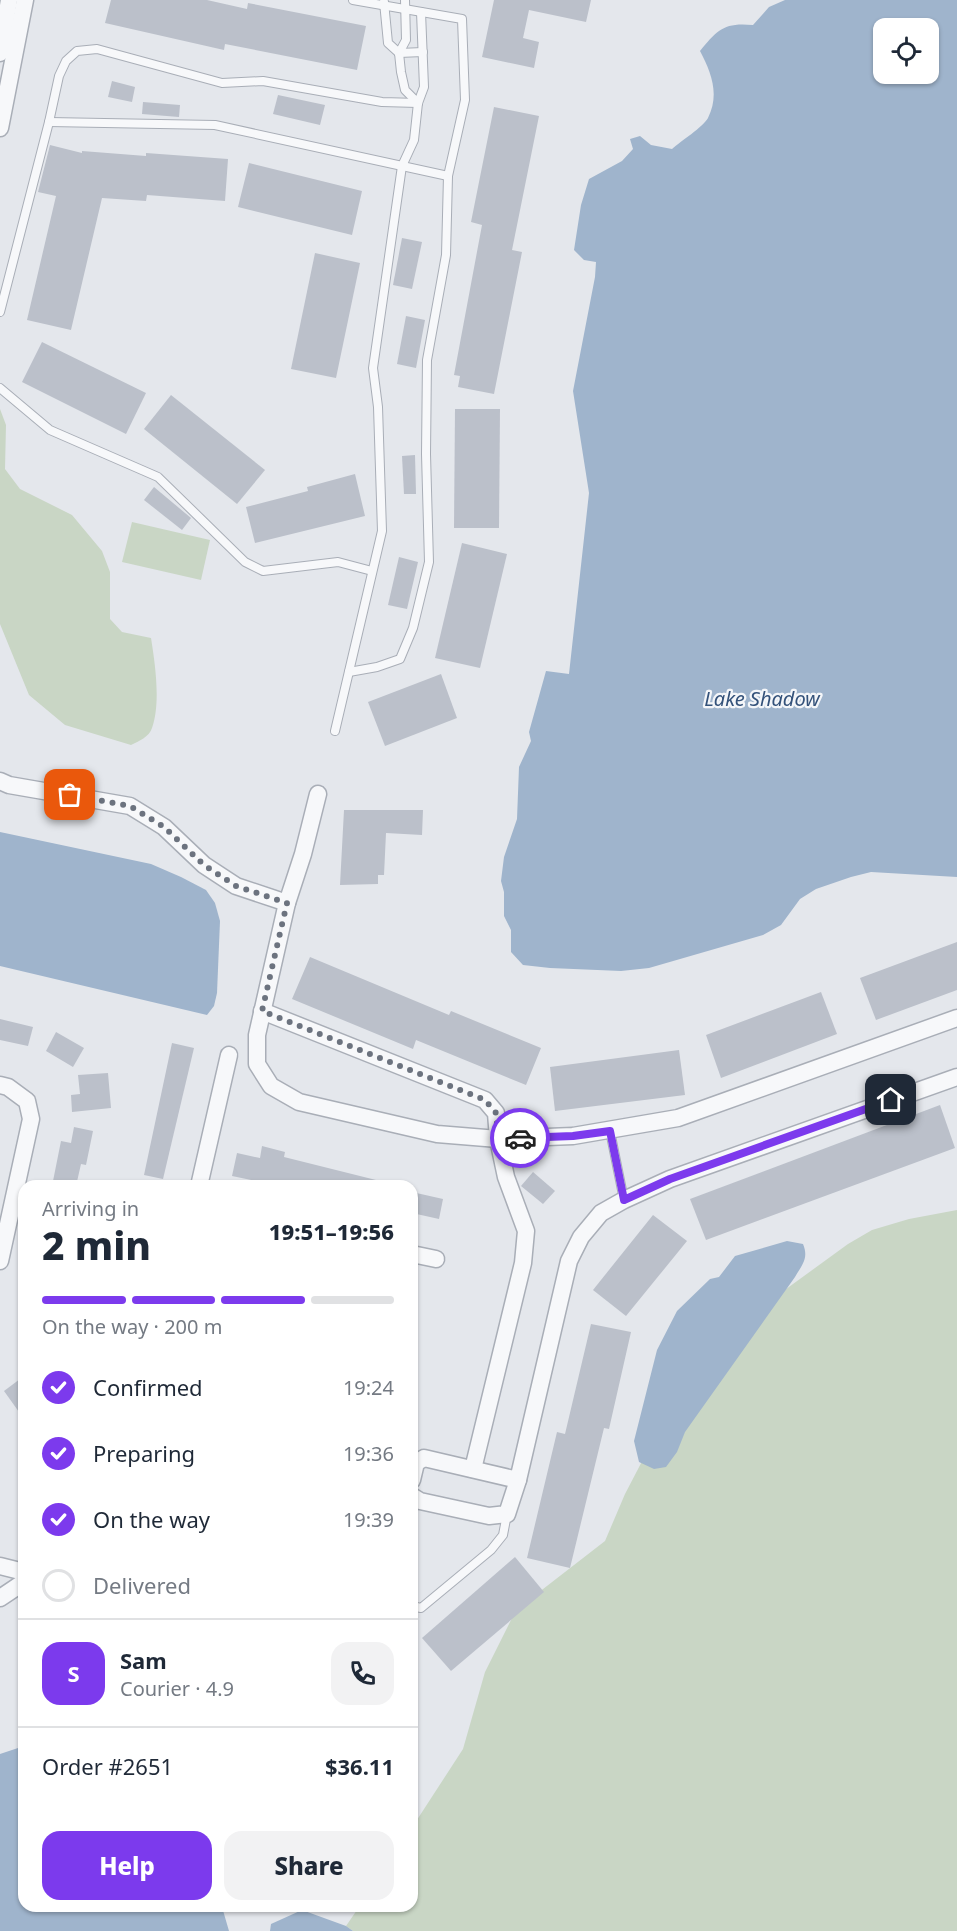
<!DOCTYPE html>
<html lang="en">
<head>
<meta charset="utf-8">
<style>
	body { margin:0; font-family:"Noto Sans",sans-serif; background:#f2f2f3; color:#1f2937; height:100vh; display:flex; flex-direction:column; font-size:22px; white-space:nowrap }
	* { box-sizing:border-box; margin:0 }
	p { font-size:20px; color:#747a83 }
	.icon { flex:none; width:33px; height:33px; fill:none; stroke:currentColor; stroke-width:2; stroke-linecap:round; stroke-linejoin:round }
	.map { position:relative; flex:1; overflow:hidden }
	.drawer { position:absolute; left:18px; top:1180px; width:400px; height:732px; display:flex; flex-direction:column; background:#fff; border-radius:18px; box-shadow:0 2px 4px #0004 }
	.drawer>* { flex:none }
	.fabs { position:absolute; left:873px; top:18px; display:grid; gap:12px }
	.fabs a { display:grid; place-items:center; width:66px; height:66px; border-radius:12px; background:#fff; box-shadow:0 2px 4px #0004; font-size:30px }
	.pin { position:absolute; display:grid; place-items:center; width:51px; height:51px; color:#fff; margin:-26px; border-radius:12px; box-shadow:0 3px 9px #0006 }
	.courier { position:absolute; display:grid; place-items:center; width:60px; height:60px; margin:-30px; border:4px solid #7c3aed; border-radius:50%; background:#fff; color:#222; box-shadow:0 2px 8px #0007 }
	.headline em { font-style:normal; font-weight:800 }
	.headline div { display:flex; flex-direction:column-reverse }
	.headline { display:flex; align-items:center; justify-content:space-between; height:102px; padding:0 24px }
	h1 { font-size:39px; font-weight:800; line-height:45px }
	.bar { display:grid; grid-template-columns:repeat(4,1fr); gap:9px 6px; align-content:center; height:72px; padding:0 24px }
	.bar i { height:8px; border-radius:4px; background:#e0e1e3 }
	.bar .active { background:#7c3aed }
	.bar p { grid-column:span 4 }
	.line { display:flex; align-items:center; gap:15px; padding:0 24px; border-top:2px solid #e0e1e3 }
	.line div { flex:1 }
	.round { display:grid; place-items:center; flex:none; width:63px; height:63px; border-radius:18px; background:#f2f2f3 }
	ol { padding:0 24px; list-style:none }
	li { display:flex; align-items:center; gap:18px; height:66px }
	li p { margin-inline-start:auto }
	li .icon { padding:6px; border-radius:50%; background:#7c3aed; color:#fff; stroke-width:4 }
	li:last-child { color:#747a83 }
	li i { width:33px; height:33px; border:3px solid #e0e1e3; border-radius:50% }
	.button { display:flex; gap:12px; margin-top:auto; padding:12px 24px }
	.button a { flex:1; height:69px; border-radius:18px; background:#7c3aed; color:#fff; font-size:24px; font-weight:800; line-height:69px; text-align:center }
	.button a+a { background:#f2f2f3; color:#1f2937 }
	.map>svg:first-child { display:block }
	.green { fill:#c9d6c5 }
	.water { fill:#9fb4cc; fill-rule:evenodd }
	.building { fill:#bbc0ca }
	.lines { fill:none; stroke-linecap:round; stroke-linejoin:round }
	.service-casing { stroke:#a9aeb7; stroke-width:10 }
	.minor-casing { stroke:#a9aeb7; stroke-width:19 }
	.service { stroke:#f7f8fa; stroke-width:8 }
	.minor { stroke:#f7f8fa; stroke-width:16 }
	.done { stroke:#6c737f; stroke-width:6; stroke-dasharray:0 10.8 }
	.route { stroke:#7c3aed; stroke-width:8 }
	.labels { text-anchor:middle; stroke-width:4.5; stroke-linejoin:round; paint-order:stroke }
	.water-label { font-size:20px; font-style:italic; fill:#34527a; stroke:#f4f6f9 }
</style>
</head>
<body>
<div class="map">
<svg width="957" height="1931" viewBox="0 0 957 1931">
	<rect width="100%" height="100%" fill="#e4e7ec"/>
	<!-- green -->
	<g class="green">
		<path d="M0,409L6,425L5,469L20,489L72,515L102,551L110,572V619L122,632L151,638C155,663 161,703 152,728C149,737 139,741 131,745L65,725L29,695L0,624Z"/>
		<polygon points="132,522 210,540 201,580 122,562"/>
		<polygon points="957,1210 957,1931 353,1931 346,1926 359,1907 412,1906 413,1826 463,1749 485,1672 516,1610 605,1541 625,1494 650,1446 782,1292 848,1244 872,1230 909,1219"/>
	</g>
	<!-- water -->
	<g class="water">
		<path d="M785,0H957V877L871,872L851,877L816,889L800,899L781,925L763,935L649,968L621,971L550,968L523,965L511,952V930L504,916V892L501,881L504,857L517,819L519,767L531,741L529,732L546,671L569,674L589,493L573,391L595,277L596,262L584,260L574,250L581,205L589,179L622,161L633,149L630,139L640,136L651,145L672,149C681,141 703,127 708,118C720,94 711,72 700,51C717,30 724,22 753,25L769,7ZM928,28V74H884V28Z"/>
		<polygon points="0,832 151,864 181,877 206,890 215,903 220,921 217,993 214,1006 207,1015 0,966"/>
		<path d="M787,1241L803,1244C809,1258 802,1265 795,1277L685,1432L677,1452L666,1467L654,1469L639,1462L634,1441L657,1350L677,1311L710,1279L719,1277L735,1256Z"/>
		<polygon points="24,1746 24,1906 222,1907 229,1931 0,1931 0,1754"/>
		<polygon points="302,1910 346,1926 353,1931 270,1931 271,1924"/>
	</g>
	<!-- building -->
	<g class="building">
		<polygon points="111,0 207,0 247,9 248,3 366,26 357,70 225,44 224,50 105,23"/>
		<polygon points="494,0 591,0 586,22 529,10 523,38 539,42 534,68 482,57"/>
		<polygon points="112,81 135,87 132,102 108,97"/>
		<polygon points="278,95 325,105 320,125 273,114"/>
		<polygon points="143,102 180,105 179,117 142,114"/>
		<polygon points="494,107 539,116 512,250 522,252 494,394 458,387 460,376 454,375 482,225 471,222"/>
		<polygon points="50,145 82,153 82,151 146,156 146,153 228,159 225,201 147,195 146,201 102,198 71,330 27,320 56,196 38,192"/>
		<polygon points="249,163 362,191 352,235 238,207"/>
		<polygon points="402,238 422,242 412,289 393,285"/>
		<polygon points="315,253 360,263 336,378 291,369"/>
		<polygon points="406,316 425,320 416,368 397,364"/>
		<polygon points="42,342 146,393 126,434 22,382"/>
		<polygon points="171,395 265,470 237,504 144,429"/>
		<polygon points="455,409 500,409 499,528 454,528"/>
		<polygon points="415,455 416,494 404,494 402,456"/>
		<polygon points="355,474 365,516 255,543 246,507 308,491 307,487"/>
		<polygon points="154,487 191,518 182,530 144,500"/>
		<polygon points="462,543 507,554 480,668 435,658"/>
		<polygon points="399,557 418,562 407,609 388,605"/>
		<polygon points="441,674 457,718 385,746 368,702"/>
		<polygon points="344,810 423,810 422,835 386,833 384,875 378,875 378,884 340,885"/>
		<polygon points="957,942 957,990 876,1020 860,978"/>
		<polygon points="310,957 449,1015 451,1011 541,1048 526,1085 416,1040 413,1049 292,999"/>
		<polygon points="821,992 837,1034 721,1078 706,1035"/>
		<polygon points="0,1019 33,1027 28,1046 0,1040"/>
		<polygon points="56,1032 84,1048 73,1067 46,1051"/>
		<polygon points="172,1043 194,1048 163,1179 144,1175"/>
		<polygon points="679,1050 685,1095 555,1111 550,1067"/>
		<polygon points="108,1073 111,1108 72,1112 71,1095 80,1094 78,1075"/>
		<polygon points="940,1105 955,1148 706,1240 690,1199"/>
		<polygon points="74,1127 93,1131 86,1165 81,1164 76,1186 52,1186 61,1141 71,1143"/>
		<polygon points="262,1146 285,1152 284,1157 384,1182 383,1186 331,1186 318,1183 317,1186 279,1186 232,1176 237,1153 260,1158"/>
		<polygon points="533,1172 555,1191 543,1204 521,1186"/>
		<polygon points="412,1192 443,1199 439,1219 412,1213"/>
		<polygon points="653,1215 687,1241 626,1316 593,1290"/>
		<polygon points="591,1324 631,1332 609,1429 604,1428 570,1568 527,1558 557,1432 565,1434"/>
		<polygon points="24,1376 24,1419 4,1391"/>
		<polygon points="515,1557 544,1592 451,1671 422,1638"/>
	</g>
	<g class="lines">
		<!-- service casing -->
		<g class="service-casing">
			<g id="service">
				<polyline points="405,0 406,40 399,53 401,72 405,90 418,103"/>
				<polyline points="384,2 388,43 399,53"/>
				<polyline points="399,53 423,52"/>
				<polyline points="49,122 215,125 448,176"/>
				<polyline points="0,312 49,122 59,76 66,61 77,51 97,49 222,83 263,81 382,102 418,103"/>
				<polyline points="0,388 50,430 158,477 245,562 263,571 338,562 372,571"/>
				<polyline points="349,672 377,667 400,659 413,628 429,562 426,454 427,360 446,255 448,176 465,100 462,19 353,0"/>
				<polyline points="335,731 382,531 378,407 373,368 402,166 414,140 418,103 424,87 421,12"/>
				<polyline points="610,1131 624,1200"/>
				<polyline points="412,1606 421,1608 491,1550 503,1535 507,1514"/>
			</g>
		</g>
		<!-- minor casing -->
		<g class="minor-casing">
			<g id="minor">
				<polyline points="0,53 9,0"/>
				<polyline points="0,128 25,0"/>
				<polyline points="0,781 9,785 130,806 164,827 204,865 236,886 287,903"/>
				<polyline points="318,794 303,854 287,903 257,1035 257,1064 271,1086 299,1102 437,1134 498,1139 573,1136 678,1118 957,1018"/>
				<polyline points="262,1011 485,1100 496,1113 498,1139 506,1177 526,1231 523,1263 473,1469"/>
				<polyline points="0,1085 8,1087 27,1101 31,1119 0,1261"/>
				<polyline points="199,1186 229,1055"/>
				<polyline points="412,1254 436,1259"/>
				<polyline points="412,1480 416,1463 424,1458 518,1480"/>
				<polyline points="412,1496 420,1501 489,1516 507,1514 518,1480 569,1261 581,1237 601,1213 624,1200 670,1179 957,1077"/>
				<polyline points="0,1566 24,1572"/>
				<polyline points="0,1598 24,1582"/>
			</g>
		</g>
		<!-- service -->
		<use href="#service" class="service"/>
		<!-- minor -->
		<use href="#minor" class="minor"/>
	</g>
	<g class="lines">
		<!-- done -->
		<polyline class="done" points="70,795 130,806 164,827 204,865 236,886 287,903 262,1011 485,1100 496,1113 498,1138 520,1138"/>
		<!-- route -->
		<polyline class="route" points="520,1138 573,1136 610,1131 624,1200 670,1179 891,1100"/>
	</g>
	<g class="labels">
		<!-- water labels -->
		<g class="water-label">
			<text x="762" y="706">Lake Shadow</text>
		</g>
	</g>
</svg>
<div class="fabs">
<a><svg class="icon" aria-label="locate" viewBox="0 0 24 24"><circle cx="12" cy="12" r="6"/><path d="M12 2v4M12 18v4M2 12h4M18 12h4"/></svg></a>
</div>
<div class="pin" style="left:70px;top:795px;background:#ea580c"><svg class="icon" aria-label="bag" viewBox="0 0 24 24"><path d="M5 8h14l-1 12H6zM9 8a3 3 0 0 1 6 0"/></svg></div>
<div class="pin" style="left:891px;top:1100px;background:#1f2937"><svg class="icon" aria-label="home" viewBox="0 0 24 24"><path d="M3 11l9-7 9 7M6 9v11h12V9"/></svg></div>
<div class="courier" style="left:520px;top:1138px"><svg class="icon" aria-label="car" viewBox="0 0 24 24"><path d="M5 17H2v-5l4-1 3-4h7l3 4 3 1v5h-3M9 17h6M6 11h13"/><circle cx="7" cy="17" r="2"/><circle cx="17" cy="17" r="2"/></svg></div>
<section class="drawer">
<div class="headline"><div><h1>2 min</h1><p>Arriving in</p></div><em>19:51–19:56</em></div>
<div class="bar"><i class="active"></i><i class="active"></i><i class="active"></i><i></i><p>On the way · 200 m</p></div>
<ol>
<li><svg class="icon" aria-label="check" viewBox="0 0 24 24"><path d="M5 12l5 5 9-10"/></svg>Confirmed<p>19:24</p></li>
<li><svg class="icon" aria-label="check" viewBox="0 0 24 24"><path d="M5 12l5 5 9-10"/></svg>Preparing<p>19:36</p></li>
<li><svg class="icon" aria-label="check" viewBox="0 0 24 24"><path d="M5 12l5 5 9-10"/></svg>On the way<p>19:39</p></li>
<li><i></i>Delivered</li>
</ol>
<div class="line" style="height:108px"><b class="round" style="background:#7c3aed;color:#fff">S</b><div><b>Sam</b><p>Courier · 4.9</p></div><a class="round"><svg class="icon" aria-label="phone" viewBox="0 0 24 24"><path d="M5 4h4l2 5-3 2q2 4 5 5l2-3 5 2v4C11 20 4 13 5 4z"/></svg></a></div>
<div class="line" style="height:78px"><div>Order #2651</div><b>$36.11</b></div>
<div class="button"><a>Help</a><a>Share</a></div>
</section>
</div>
</body>
</html>
